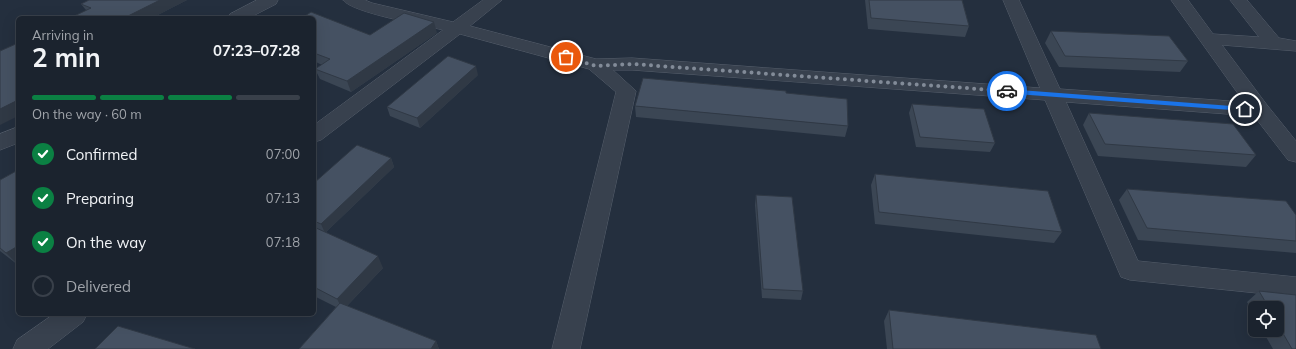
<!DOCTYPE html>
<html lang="en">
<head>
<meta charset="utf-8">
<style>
	body { margin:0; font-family:Mulish,sans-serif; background:#282f3a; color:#f1f3f6; height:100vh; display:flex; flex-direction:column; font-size:15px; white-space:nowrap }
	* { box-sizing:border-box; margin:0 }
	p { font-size:13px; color:#a0a4aa }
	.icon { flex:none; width:22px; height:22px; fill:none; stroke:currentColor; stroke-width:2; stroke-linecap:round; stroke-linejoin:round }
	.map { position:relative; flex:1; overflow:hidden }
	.panel { position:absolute; left:16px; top:16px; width:300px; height:300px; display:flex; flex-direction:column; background:#1b232e; border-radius:6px; box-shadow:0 4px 16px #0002,0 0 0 1px #39404a }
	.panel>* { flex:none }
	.buttons { position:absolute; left:1248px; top:301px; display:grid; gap:8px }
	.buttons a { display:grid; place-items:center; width:36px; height:36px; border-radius:6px; background:#1b232e; box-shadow:0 4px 16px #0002,0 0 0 1px #39404a; font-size:20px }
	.pin { position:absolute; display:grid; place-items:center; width:34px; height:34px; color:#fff; margin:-17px; border:2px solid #fff; border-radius:50%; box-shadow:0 1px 4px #0007 }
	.courier { position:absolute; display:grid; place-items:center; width:40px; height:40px; margin:-20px; border:3px solid #1a73e8; border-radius:50%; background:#fff; color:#222; box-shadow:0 1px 5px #0007 }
	.overview em { font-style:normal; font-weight:700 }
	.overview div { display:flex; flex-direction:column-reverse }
	.overview { display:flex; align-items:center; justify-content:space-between; height:68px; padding:0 16px }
	h1 { font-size:26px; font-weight:700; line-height:30px }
	.bar { display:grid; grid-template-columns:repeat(4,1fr); gap:6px 4px; align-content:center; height:48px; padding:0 16px }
	.bar i { height:5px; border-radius:3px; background:#39404a }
	.bar .active { background:#0b8043 }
	.bar p { grid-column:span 4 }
	ol { padding:0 16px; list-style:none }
	li { display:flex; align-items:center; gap:12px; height:44px }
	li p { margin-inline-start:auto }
	li .icon { padding:4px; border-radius:50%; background:#0b8043; color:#fff; stroke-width:4 }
	li:last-child { color:#a0a4aa }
	li i { width:22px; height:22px; border:2px solid #39404a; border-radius:50% }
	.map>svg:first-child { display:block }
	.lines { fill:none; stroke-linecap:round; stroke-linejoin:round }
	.minor-casing { stroke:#565f6c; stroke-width:1 }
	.minor { fill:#38414e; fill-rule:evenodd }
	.wall { fill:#3b4654 }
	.shaded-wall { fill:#303945 }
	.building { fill:#455162; stroke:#303945 }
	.route { fill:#1a73e8 }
	.done { stroke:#828b98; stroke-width:4; stroke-dasharray:0 7.2 }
</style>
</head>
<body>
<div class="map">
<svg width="1296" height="349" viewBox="0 0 1296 349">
	<rect width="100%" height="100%" fill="#242f3e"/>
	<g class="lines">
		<!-- minor casing -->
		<g class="minor-casing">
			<g id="minor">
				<polygon points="257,0 278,0 276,4 249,18 227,18 230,14"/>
				<path d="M343,0H365L372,3L453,22L483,0H502L470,26L596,59L632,58L1040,88L1003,0H1019L1060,89L1244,102L1171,0H1188L1213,34L1259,37L1230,0H1247L1279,38L1296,41V51L1222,45L1267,105L1296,141V162L1288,160L1254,116L1066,102L1138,261L1296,277V297L1130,280L1121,277L1045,100L632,70H613L636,91L580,349H552L616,92L589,69L460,34L321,140L314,142V125L443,30C424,25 352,13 343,0Z"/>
				<polygon points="18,127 18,143 0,150 0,134"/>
				<polygon points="54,314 87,314 83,322 48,349 13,349 17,340"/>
			</g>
		</g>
		<!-- minor -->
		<use href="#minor" class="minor"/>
	</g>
	<!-- wall -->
	<g class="wall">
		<polygon points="89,0 187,0 152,18 86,10 81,4"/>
		<polygon points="865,0 962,0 969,26 965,37 868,29"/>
		<polygon points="314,18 370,35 437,33 351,92 320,79 315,69 322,65 314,61"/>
		<polygon points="1051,31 1188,61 1180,72 1059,67 1045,43"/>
		<polygon points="478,75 420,128 390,116 387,107"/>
		<polygon points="912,104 995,143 990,152 916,147 909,113"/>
		<polygon points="635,106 848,126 845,137 636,117"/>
		<polygon points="1089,113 1256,155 1246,167 1098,156 1083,125"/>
		<polygon points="391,158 394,167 326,232 383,268 347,306 436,341 439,349 299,349 336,307 314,296 314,183"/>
		<polygon points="18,170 18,265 0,251 0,180"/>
		<polygon points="875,174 1062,232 1054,243 875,224 871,185"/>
		<polygon points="1127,189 1296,215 1296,253 1138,240 1119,200"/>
		<polygon points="756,195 803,291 801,300 762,298 755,205"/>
		<polygon points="1259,291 1296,295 1296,349 1273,349 1262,330 1277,330 1277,308 1255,308 1255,316 1247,302"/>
		<polygon points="889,310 1101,349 887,349 884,321"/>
	</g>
	<!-- shaded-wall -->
	<g class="shaded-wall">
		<polygon points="160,0 187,0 152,18 124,18"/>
		<polygon points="434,22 437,33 351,92 347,81"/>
		<polygon points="476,66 478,75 420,128 417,118"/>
		<polygon points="18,100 18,116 0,125 0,109"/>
		<polygon points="391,158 394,167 325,233 321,224"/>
		<polygon points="18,246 18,265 6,253"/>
		<polygon points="378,256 383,268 343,310 337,299"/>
		<polygon points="436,341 439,349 431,349"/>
	</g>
	<!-- building -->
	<g class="building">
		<polygon points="89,0 160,0 124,18 70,18 91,8 81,4"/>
		<polygon points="869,0 962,0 969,26 871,18"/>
		<polygon points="311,12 370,35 404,13 434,22 347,81 315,69 330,59 314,53 314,18 302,18"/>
		<polygon points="1051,31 1169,36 1188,61 1065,56"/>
		<polygon points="18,43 18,100 0,109 0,51"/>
		<polygon points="448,56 476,66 417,118 387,107"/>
		<polygon points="643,78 786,91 786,93 847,99 848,126 635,106"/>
		<polygon points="912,104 984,109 995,143 920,137"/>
		<polygon points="1089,113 1233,124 1256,155 1105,144"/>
		<polygon points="357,145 391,158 321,224 314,221 314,183"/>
		<polygon points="18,170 18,246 6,253 0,248 0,180"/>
		<polygon points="875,174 1048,191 1062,232 879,212"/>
		<polygon points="1127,189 1286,201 1296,215 1296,241 1147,228"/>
		<polygon points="756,195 792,197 803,291 763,289"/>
		<polygon points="314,227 378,256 337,299 314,287"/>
		<polygon points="1259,291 1296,295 1296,349 1292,349 1277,323 1277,308 1269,308"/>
		<polygon points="340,303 436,341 431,349 299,349"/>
		<polygon points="889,310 1096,335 1101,349 893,349"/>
		<polygon points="118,326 195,349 95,349"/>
	</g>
	<!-- route -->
	<polygon class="route" points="1007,89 1245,107 1248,109 1245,111 1004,93 1004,91"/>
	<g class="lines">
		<!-- done -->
		<polyline class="done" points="566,57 596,66 632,64 1007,91"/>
	</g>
</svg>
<div class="buttons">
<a><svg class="icon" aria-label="locate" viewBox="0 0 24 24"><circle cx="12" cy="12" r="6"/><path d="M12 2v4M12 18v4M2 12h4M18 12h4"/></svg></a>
</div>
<div class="pin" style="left:566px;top:57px;background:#ea580c"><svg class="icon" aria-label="bag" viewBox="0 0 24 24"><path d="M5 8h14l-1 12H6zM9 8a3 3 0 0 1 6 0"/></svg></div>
<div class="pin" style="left:1245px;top:109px;background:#1f2937"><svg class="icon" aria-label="home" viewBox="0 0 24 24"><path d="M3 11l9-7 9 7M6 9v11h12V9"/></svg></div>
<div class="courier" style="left:1007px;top:91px"><svg class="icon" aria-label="car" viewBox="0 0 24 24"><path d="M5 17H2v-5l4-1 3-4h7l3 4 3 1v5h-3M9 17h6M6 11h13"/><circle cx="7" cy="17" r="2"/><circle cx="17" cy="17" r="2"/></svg></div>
<section class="panel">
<div class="overview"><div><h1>2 min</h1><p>Arriving in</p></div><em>07:23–07:28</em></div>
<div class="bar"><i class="active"></i><i class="active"></i><i class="active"></i><i></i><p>On the way · 60 m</p></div>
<ol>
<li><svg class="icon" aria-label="check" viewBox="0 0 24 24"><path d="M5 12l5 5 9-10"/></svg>Confirmed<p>07:00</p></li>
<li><svg class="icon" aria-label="check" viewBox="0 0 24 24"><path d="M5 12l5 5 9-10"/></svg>Preparing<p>07:13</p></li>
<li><svg class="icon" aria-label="check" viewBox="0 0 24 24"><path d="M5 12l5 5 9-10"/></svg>On the way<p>07:18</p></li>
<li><i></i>Delivered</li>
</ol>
</section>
</div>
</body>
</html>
